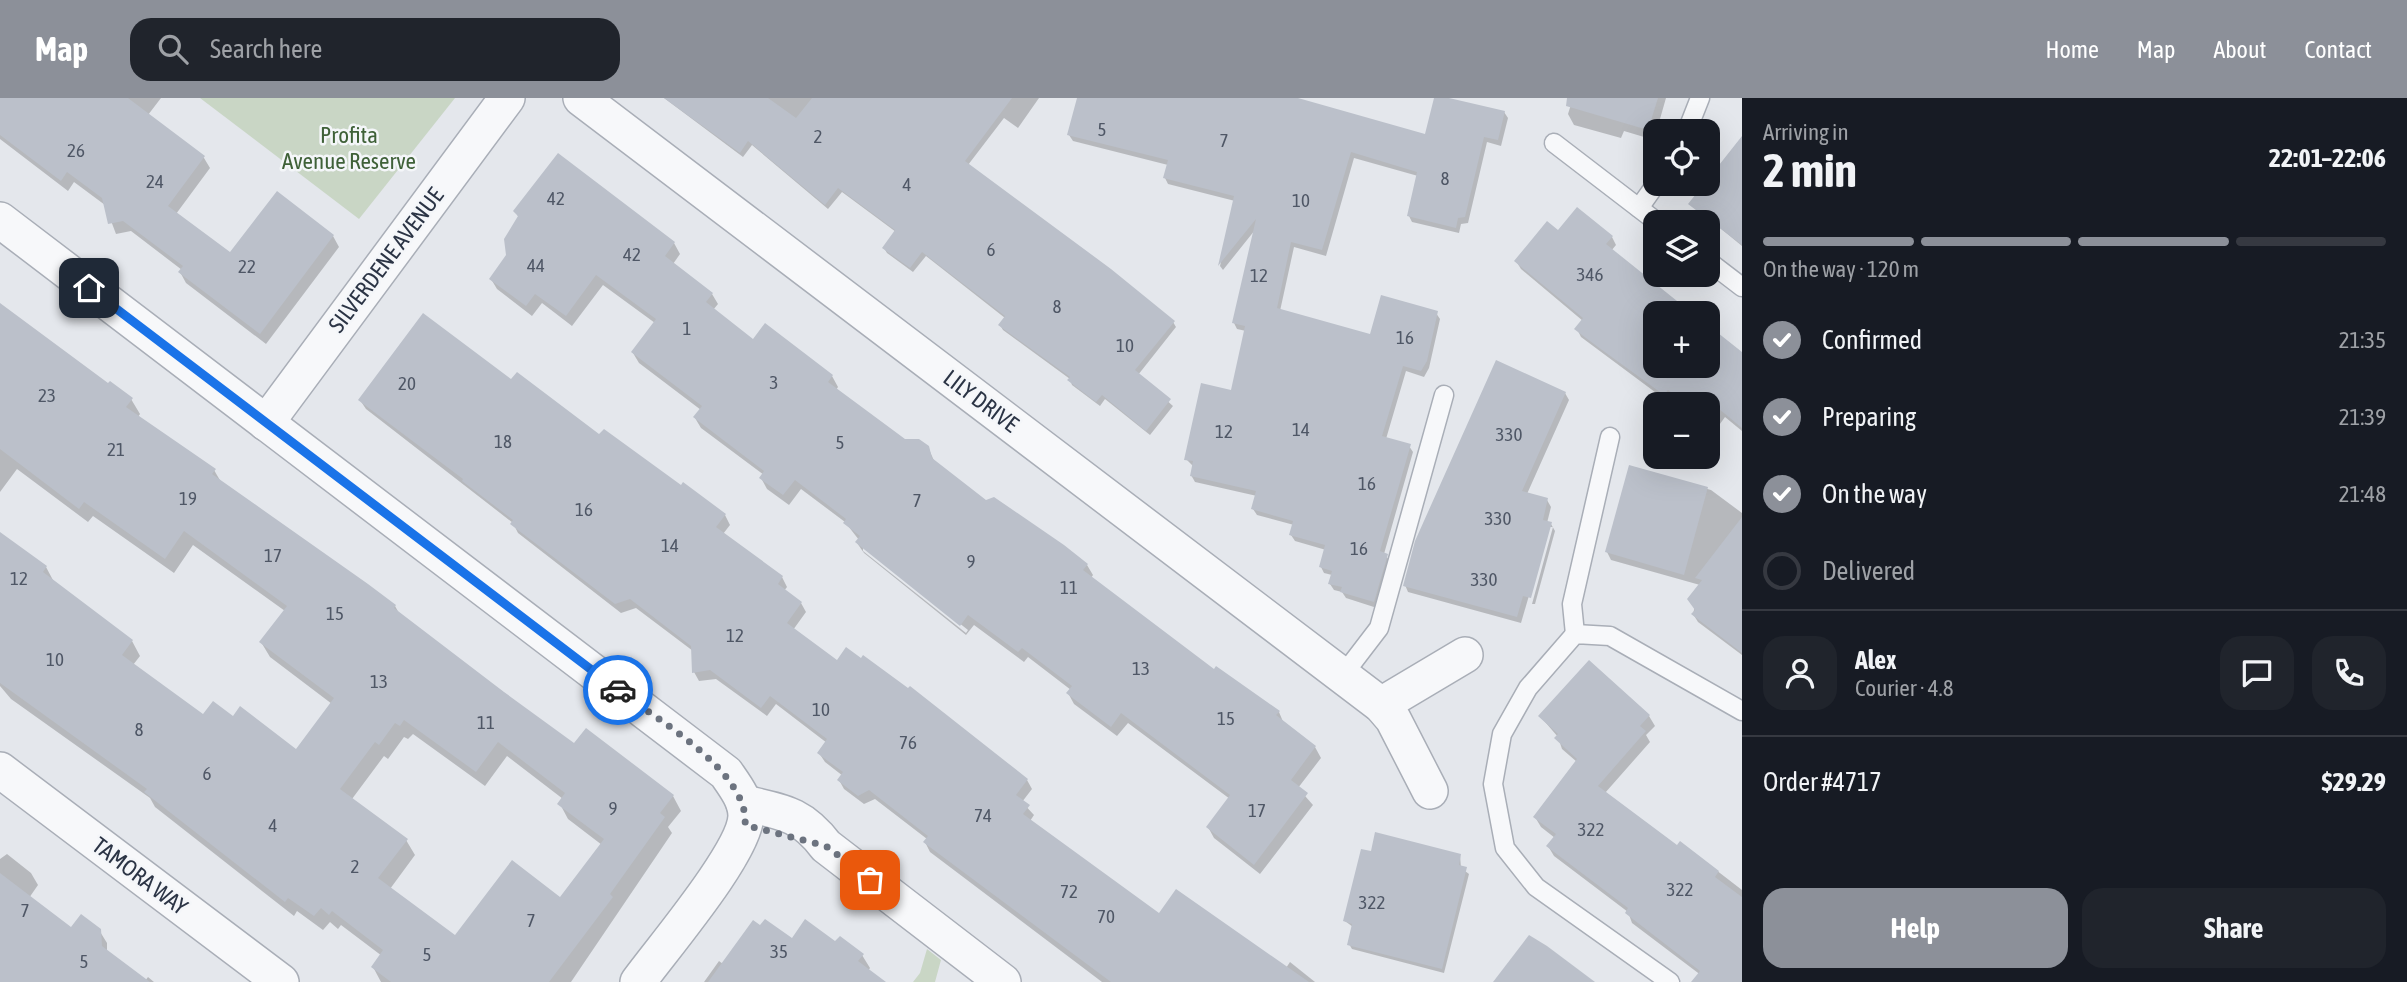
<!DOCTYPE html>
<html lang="en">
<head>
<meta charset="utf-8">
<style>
	body { margin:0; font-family:"Asap Condensed",sans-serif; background:#20242c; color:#f1f3f6; height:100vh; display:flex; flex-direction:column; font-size:26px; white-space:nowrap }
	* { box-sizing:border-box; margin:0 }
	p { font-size:23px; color:#9ea1a6 }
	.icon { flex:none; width:38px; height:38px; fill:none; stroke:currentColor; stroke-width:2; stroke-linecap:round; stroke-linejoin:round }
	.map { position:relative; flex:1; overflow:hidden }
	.details { display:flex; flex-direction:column; background:#171b24; width:665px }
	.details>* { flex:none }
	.buttons { position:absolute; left:1643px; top:21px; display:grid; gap:14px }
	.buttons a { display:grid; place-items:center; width:77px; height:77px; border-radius:14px; background:#171b24; box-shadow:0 7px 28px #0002; font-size:35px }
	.pin { position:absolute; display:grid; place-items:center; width:60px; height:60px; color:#fff; margin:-30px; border-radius:14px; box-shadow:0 4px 10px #0006 }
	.courier { position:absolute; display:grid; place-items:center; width:70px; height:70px; margin:-35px; border:5px solid #1a73e8; border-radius:50%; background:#fff; color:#222; box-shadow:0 2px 9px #0007 }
	.overview em { font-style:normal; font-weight:700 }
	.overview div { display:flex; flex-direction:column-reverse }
	.overview { display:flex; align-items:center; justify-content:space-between; height:119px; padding:0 21px }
	h1 { font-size:46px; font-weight:700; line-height:52px }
	.bar { display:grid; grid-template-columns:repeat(4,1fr); gap:10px 7px; align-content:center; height:84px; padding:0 21px }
	.bar i { height:9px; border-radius:5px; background:#363941 }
	.bar .current { background:#8c9099 }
	.bar p { grid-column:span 4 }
	.line { display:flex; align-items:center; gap:18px; padding:0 21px; border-top:2px solid #363941 }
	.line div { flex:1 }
	.round { display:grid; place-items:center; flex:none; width:74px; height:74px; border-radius:21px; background:#20242c }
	ol { padding:0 21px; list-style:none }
	li { display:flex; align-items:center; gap:21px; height:77px }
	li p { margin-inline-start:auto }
	li .icon { padding:7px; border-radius:50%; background:#8c9099; color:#fff; stroke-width:4 }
	li:last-child { color:#9ea1a6 }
	li i { width:38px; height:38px; border:4px solid #363941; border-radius:50% }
	.action { display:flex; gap:14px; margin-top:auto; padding:14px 21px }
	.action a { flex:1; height:80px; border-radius:21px; background:#8c9099; color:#fff; font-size:28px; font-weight:700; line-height:80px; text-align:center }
	.action a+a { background:#20242c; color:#f1f3f6 }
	header { display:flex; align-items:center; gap:42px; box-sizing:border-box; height:98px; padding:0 35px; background:#8c9099; color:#fff }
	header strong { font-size:33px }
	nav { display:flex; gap:38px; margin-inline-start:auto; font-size:24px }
	.search { width:490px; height:63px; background:#20242c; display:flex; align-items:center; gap:18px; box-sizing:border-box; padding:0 24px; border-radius:21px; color:#9ea1a6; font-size:26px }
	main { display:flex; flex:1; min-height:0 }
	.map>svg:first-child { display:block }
	.green { fill:#c9d6c5 }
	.shadow { fill:#0003; fill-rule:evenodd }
	.building { fill:#bbc0ca; fill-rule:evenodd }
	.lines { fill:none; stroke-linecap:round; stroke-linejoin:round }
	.lane-casing { stroke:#a9aeb7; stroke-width:21 }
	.street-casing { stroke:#a9aeb7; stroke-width:38 }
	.lane { stroke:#f7f8fa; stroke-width:18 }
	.street { stroke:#f7f8fa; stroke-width:35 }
	.done { stroke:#6c737f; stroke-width:7; stroke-dasharray:0 12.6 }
	.route { stroke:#1a73e8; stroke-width:9 }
	.labels { text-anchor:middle; stroke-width:5; stroke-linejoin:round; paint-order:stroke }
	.number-label { font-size:19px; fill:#4f5766 }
	.park-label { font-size:23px; fill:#3f6138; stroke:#f4f6f9 }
	.street-label { font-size:23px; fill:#2b3445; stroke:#f4f6f9 }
</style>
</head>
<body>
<header>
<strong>Map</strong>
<div class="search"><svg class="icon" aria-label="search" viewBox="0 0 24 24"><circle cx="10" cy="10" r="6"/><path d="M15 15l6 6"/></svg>Search here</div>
<nav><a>Home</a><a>Map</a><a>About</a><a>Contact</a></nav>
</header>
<main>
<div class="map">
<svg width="1742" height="884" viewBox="0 0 1742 884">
	<rect width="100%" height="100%" fill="#e4e7ec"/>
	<!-- green -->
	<g class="green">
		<polygon points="200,0 455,0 359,121"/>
		<polygon points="927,851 941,862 935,884 913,884 920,875"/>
	</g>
	<!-- shadow -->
	<g class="shadow">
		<polygon points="0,0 161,0 148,17 204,60 210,70 176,116 231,156 277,95 333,138 339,149 266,246 186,185 180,174 182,172 131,133 116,136 105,107 74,84 68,93 0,41"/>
		<polygon points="664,0 1039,0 1018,30 1004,20 968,67 1173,224 1176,229 1138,277 1173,308 1150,337 1105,301 1100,308 1072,287 1070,281 1003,232 1000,227 1005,220 926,158 913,174 887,155 884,150 896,134 842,94 828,111 752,47 743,59"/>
		<polygon points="1078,0 1283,0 1427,38 1435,0 1504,14 1508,20 1501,48 1487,44 1468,125 1461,126 1459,135 1412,124 1409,118 1418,78 1354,60 1326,158 1294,149 1280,213 1371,238 1436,215 1440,221 1429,270 1424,279 1406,273 1386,341 1409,348 1413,354 1384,456 1390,463 1377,510 1346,500 1342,494 1334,492 1330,486 1332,477 1324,475 1321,469 1326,452 1295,443 1291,437 1294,427 1257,417 1253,411 1257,398 1195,384 1191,377 1193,368 1186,361 1233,294 1246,233 1237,231 1234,225 1255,132 1223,172 1220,168 1235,103 1168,86 1165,80 1168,67 1073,43 1069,37"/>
		<polygon points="1573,0 1666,0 1654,42 1624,33 1621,40 1574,27 1568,16"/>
		<polygon points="1742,40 1742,148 1691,106"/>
		<path d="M515,113L674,145L680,156L673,166L712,196L718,206L713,212L753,243L832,278L838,289L836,292L904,343L928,349L935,365L986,404L1087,467L1093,477L1091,480L1214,573L1279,614L1284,626L1315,649L1321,660L1298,690L1313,707L1260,776L1214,740L1208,729L1230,701L1128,625L1117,638L1074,606L1068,595L1071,592L1028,559L1024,564L974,527L966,537L864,455L857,445L859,442L845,424L801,391L789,407L767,391L761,380L764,377L701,330L695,320L701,312L639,265L633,255L655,225L603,187L572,228L542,205L532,218L497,191L491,181L508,158L519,120ZM863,449L968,532L966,535L863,453Z"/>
		<polygon points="1558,135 1612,139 1616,147 1611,153 1690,215 1656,215 1656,268 1708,268 1708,229 1742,271 1742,333 1725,319 1712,337 1708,334 1708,306 1671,306 1581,239 1577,231 1583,223 1521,171 1516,163"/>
		<path d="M0,208L108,288L131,301L140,316L138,319L214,372L221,384L395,508L400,517L575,648L673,698L681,713L668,729L672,735L571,884H381L373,869L382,858L341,827L338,831L330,824L323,832L297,813L294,818L155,709L150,700L11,601L0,588V436L46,469L54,484L132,543L140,558L133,567L203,619L233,620L296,653L332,606L270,559L261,544L285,513L193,447L174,475L93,418L88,424L17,371L0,394ZM413,636L485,688L507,658L563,701L560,706L568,721L602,747L561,801L454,839L390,791L415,757L406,742L352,701L384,658L388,661L404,639L408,641Z"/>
		<polygon points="512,284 681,390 684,386 725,417 730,427 723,436 782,479 787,489 784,493 801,505 806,514 793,532 838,564 1027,682 1032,691 1022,704 1034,717 1030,723 1159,818 1286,870 1290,864 1315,884 1102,884 930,754 925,744 927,741 875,701 864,706 844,691 839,682 843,678 825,664 819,655 827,645 776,606 767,618 716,581 699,583 694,574 693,553 636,510 621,515 518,435 513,425 366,311 360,302"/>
		<polygon points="1565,295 1569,302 1527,396 1547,402 1551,409 1547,425 1551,426 1555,433 1535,506 1532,506 1553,429 1549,429 1521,525 1408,494 1405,487"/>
		<polygon points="1631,369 1711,392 1742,415 1742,557 1698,524 1693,516 1700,487 1611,462 1607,454"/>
		<polygon points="1540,618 1649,618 1655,628 1646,637 1650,644 1605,695 1677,749 1681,745 1742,792 1742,884 1710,884 1632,825 1628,814 1554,758 1548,748 1555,740 1541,729 1535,719 1577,664 1562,651 1558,639"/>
		<polygon points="7,756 31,775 38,787 29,800 72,831 99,832 107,845 107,854 145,883 148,879 154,884 0,884 0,761"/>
		<polygon points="1460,757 1461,770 1469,776 1444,875 1352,851 1349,846 1353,829 1345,823"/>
		<polygon points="792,842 836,846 862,857 870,870 868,873 883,884 704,884 719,863 723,866"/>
	</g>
	<!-- building -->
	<g class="building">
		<polygon points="0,0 128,0 205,58 168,108 230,154 277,93 334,137 260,236 178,174 183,168 123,123 108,126 102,100 67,74 61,83 0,37"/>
		<polygon points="664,0 768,0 796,20 812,0 1012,0 965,63 1111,171 1175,223 1135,272 1171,301 1146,333 1102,297 1096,304 1067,282 1070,279 998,227 1005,218 922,154 910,170 882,150 895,132 838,90 825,107 748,43 740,55"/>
		<polygon points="1077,0 1298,0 1425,36 1434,0 1449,0 1505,13 1498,42 1484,39 1465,119 1458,120 1456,130 1407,118 1417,74 1351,54 1322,152 1291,144 1277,210 1370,236 1381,197 1438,213 1427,263 1421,273 1403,268 1382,338 1411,346 1380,453 1388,456 1374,504 1340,494 1342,489 1328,486 1332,473 1319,469 1325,447 1289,437 1293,423 1251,411 1256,393 1190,378 1193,363 1184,362 1201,285 1231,292 1245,228 1232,225 1256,121 1218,168 1234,98 1163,80 1168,62 1067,37"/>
		<polygon points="1567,0 1658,0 1648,32 1566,8"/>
		<polygon points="1742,38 1742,147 1688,106 1704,86 1708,86 1708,81"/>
		<polygon points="558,55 675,144 665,158 713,195 706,204 753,241 765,225 833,277 828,284 905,341 919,341 929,348 932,360 986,402 994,399 1064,447 1088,466 1083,472 1214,571 1216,568 1280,613 1276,617 1316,648 1291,682 1308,695 1254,767 1206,729 1230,697 1121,615 1111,629 1066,595 1072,588 1022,550 1018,554 968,517 960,528 855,444 860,438 843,425 846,421 795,382 783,397 759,380 764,373 693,319 702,308 631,254 656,221 596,177 566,218 535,196 526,208 489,181 506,157 504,141 518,118 513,113"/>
		<polygon points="1577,109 1613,138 1606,146 1692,215 1656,215 1656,268 1708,268 1708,227 1742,254 1742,330 1713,306 1687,306 1668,292 1664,297 1598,249 1574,231 1583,220 1514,163 1547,123 1558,132"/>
		<path d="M0,205L108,285L110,283L133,300L126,309L216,371L212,376L368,486L396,507L394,510L504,594L574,645L586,630L674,697L660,715L665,719L610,796L613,799L549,884H391L371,869L383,852L332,813L329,817L321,810L314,818L288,800L285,804L144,694L147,691L0,585V434L47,468L43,474L133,542L122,557L203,616L213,603L233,618L240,608L296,651L334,600L259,544L287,508L184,433L165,461L84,404L79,411L0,351ZM404,622L476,674L498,644L565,695L557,706L604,741L560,799L512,762L455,837L378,780L408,741L340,691L375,644L379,647L395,625L400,628Z"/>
		<polygon points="423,215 511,281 517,274 599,336 604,331 681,387 683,384 726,416 716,429 783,478 778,486 802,504 787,525 837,562 846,549 861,560 863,557 908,590 910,588 1028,681 1016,697 1030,707 1023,716 1159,815 1176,791 1309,884 1111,884 923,744 928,738 869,692 858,698 837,682 843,674 817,655 827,641 770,598 761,610 710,572 692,575 691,548 630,501 615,506 510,426 513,422 462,383 463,381 358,302"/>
		<polygon points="1496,262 1566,294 1522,393 1548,400 1543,422 1552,424 1531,500 1523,498 1517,519 1403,488 1415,443"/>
		<polygon points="1629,367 1708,389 1684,477 1605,454"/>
		<polygon points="1742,419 1742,555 1691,516 1695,512 1687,501 1702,482 1695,480"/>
		<polygon points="1589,562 1650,617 1640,628 1646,633 1598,688 1677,747 1680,743 1719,773 1715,779 1742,799 1742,884 1691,884 1700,873 1625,815 1628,810 1546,748 1556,736 1533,719 1577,661 1554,640 1558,636 1538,618"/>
		<polygon points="1375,734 1461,756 1459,767 1467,769 1442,871 1347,847 1352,826 1343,823 1361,751 1371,753"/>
		<polygon points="0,775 71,829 81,816 101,831 102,848 150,884 0,884"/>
		<polygon points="765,821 792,840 805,821 835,843 840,838 864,856 858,863 886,884 708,884 753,822 760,827"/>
		<polygon points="1529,837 1547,848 1595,884 1493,884"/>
	</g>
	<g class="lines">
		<!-- lane casing -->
		<g class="lane-casing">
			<g id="lane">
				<polyline points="1687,33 1700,0"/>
				<polyline points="1554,45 1657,124"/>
				<polyline points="1639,110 1656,86"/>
				<polyline points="1708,163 1742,189"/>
				<polyline points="1575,536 1572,506 1610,339"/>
				<polyline points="1343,577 1379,530 1444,297"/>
				<polyline points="1670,884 1536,789 1505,750 1493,686 1502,636 1528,590 1575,536 1610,538 1742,613"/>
			</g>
		</g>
		<!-- street casing -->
		<g class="street-casing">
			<g id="street">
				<polyline points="581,0 1381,607 1393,621 1430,693"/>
				<path d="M0,122L726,675C735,688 746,702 746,718C745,754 662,851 638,884"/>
				<polyline points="266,325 507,0"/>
				<polyline points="1381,607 1465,557"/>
				<polyline points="0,672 281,884"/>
				<path d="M744,705C782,714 801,715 826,748L1003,884"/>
			</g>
		</g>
		<!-- lane -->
		<use href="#lane" class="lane"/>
		<!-- street -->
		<use href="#street" class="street"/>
	</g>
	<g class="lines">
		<!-- done -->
		<path class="done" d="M618,592C656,621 750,674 745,727L826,748L870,782"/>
		<!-- route -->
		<polyline class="route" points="89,190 618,592"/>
	</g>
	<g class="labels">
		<!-- number labels -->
		<g class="number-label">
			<text x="1102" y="38">5</text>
			<text x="818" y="45">2</text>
			<text x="1224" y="49">7</text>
			<text x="76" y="59">26</text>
			<text x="1445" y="87">8</text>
			<text x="155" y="90">24</text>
			<text x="907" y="93">4</text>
			<text x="556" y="107">42</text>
			<text x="1301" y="109">10</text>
			<text x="991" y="158">6</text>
			<text x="632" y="163">42</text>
			<text x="536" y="174">44</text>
			<text x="247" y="175">22</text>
			<text x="1590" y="183">346</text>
			<text x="1259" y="184">12</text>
			<text x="1057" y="215">8</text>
			<text x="687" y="237">1</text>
			<text x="1405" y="246">16</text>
			<text x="1125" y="254">10</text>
			<text x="774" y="291">3</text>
			<text x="407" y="292">20</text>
			<text x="47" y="304">23</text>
			<text x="1301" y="338">14</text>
			<text x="1224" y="340">12</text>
			<text x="1509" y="343">330</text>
			<text x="503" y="350">18</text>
			<text x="840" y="351">5</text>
			<text x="116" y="358">21</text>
			<text x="1367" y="392">16</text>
			<text x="188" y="407">19</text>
			<text x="917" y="409">7</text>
			<text x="584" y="418">16</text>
			<text x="1498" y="427">330</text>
			<text x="670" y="454">14</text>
			<text x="1359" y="457">16</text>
			<text x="273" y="464">17</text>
			<text x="971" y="470">9</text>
			<text x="19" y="487">12</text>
			<text x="1484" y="488">330</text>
			<text x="1069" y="496">11</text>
			<text x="335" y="522">15</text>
			<text x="735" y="544">12</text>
			<text x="55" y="568">10</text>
			<text x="1141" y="577">13</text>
			<text x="379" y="590">13</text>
			<text x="821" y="618">10</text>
			<text x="1226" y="627">15</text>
			<text x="486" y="631">11</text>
			<text x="139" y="638">8</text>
			<text x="908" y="651">76</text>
			<text x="207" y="682">6</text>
			<text x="613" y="717">9</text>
			<text x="1257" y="719">17</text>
			<text x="983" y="724">74</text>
			<text x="273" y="734">4</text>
			<text x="1591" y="738">322</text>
			<text x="355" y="775">2</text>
			<text x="1680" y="798">322</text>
			<text x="1069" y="800">72</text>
			<text x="1372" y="811">322</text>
			<text x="25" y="819">7</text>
			<text x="1106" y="825">70</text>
			<text x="531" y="829">7</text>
			<text x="779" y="860">35</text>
			<text x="427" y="863">5</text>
			<text x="84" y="870">5</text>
		</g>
		<!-- park labels -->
		<g class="park-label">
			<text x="349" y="45">Profita<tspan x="349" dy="26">Avenue Reserve</tspan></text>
		</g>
		<!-- street labels -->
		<g class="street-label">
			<text transform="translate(386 162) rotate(-53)" y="8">SILVERDENE AVENUE</text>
			<text transform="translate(981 303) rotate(37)" y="8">LILY DRIVE</text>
			<text transform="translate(140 778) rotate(37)" y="8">TAMORA WAY</text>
		</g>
	</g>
</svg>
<div class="buttons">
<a><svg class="icon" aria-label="locate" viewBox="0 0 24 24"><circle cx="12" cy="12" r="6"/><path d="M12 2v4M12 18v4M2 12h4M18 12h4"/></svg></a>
<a><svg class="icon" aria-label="layers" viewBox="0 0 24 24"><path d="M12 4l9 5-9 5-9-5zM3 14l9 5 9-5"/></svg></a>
<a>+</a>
<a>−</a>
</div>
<div class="pin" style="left:870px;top:782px;background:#ea580c"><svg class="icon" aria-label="bag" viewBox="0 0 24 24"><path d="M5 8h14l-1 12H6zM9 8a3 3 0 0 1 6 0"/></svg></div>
<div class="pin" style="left:89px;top:190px;background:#1f2937"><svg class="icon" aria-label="home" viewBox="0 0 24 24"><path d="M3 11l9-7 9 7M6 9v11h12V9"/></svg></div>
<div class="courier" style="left:618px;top:592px"><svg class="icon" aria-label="car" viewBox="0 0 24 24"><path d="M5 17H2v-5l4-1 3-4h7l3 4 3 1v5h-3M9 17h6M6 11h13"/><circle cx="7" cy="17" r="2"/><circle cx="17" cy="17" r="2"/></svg></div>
</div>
<section class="details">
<div class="overview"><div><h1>2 min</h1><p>Arriving in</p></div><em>22:01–22:06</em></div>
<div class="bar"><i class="current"></i><i class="current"></i><i class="current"></i><i></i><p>On the way · 120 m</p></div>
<ol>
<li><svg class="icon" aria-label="check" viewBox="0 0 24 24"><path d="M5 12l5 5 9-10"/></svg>Confirmed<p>21:35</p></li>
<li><svg class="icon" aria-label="check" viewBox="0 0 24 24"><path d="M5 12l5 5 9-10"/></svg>Preparing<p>21:39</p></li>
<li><svg class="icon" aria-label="check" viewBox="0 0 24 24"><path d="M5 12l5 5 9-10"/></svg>On the way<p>21:48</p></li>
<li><i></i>Delivered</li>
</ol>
<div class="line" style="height:126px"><a class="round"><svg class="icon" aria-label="person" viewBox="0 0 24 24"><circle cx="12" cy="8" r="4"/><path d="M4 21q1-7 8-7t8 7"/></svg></a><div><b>Alex</b><p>Courier · 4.8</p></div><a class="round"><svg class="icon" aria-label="chat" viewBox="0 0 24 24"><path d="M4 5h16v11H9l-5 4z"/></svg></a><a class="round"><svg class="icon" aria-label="phone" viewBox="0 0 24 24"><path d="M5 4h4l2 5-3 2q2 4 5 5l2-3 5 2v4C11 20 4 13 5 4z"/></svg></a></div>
<div class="line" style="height:91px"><div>Order #4717</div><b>$29.29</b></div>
<div class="action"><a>Help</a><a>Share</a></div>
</section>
</main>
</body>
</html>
